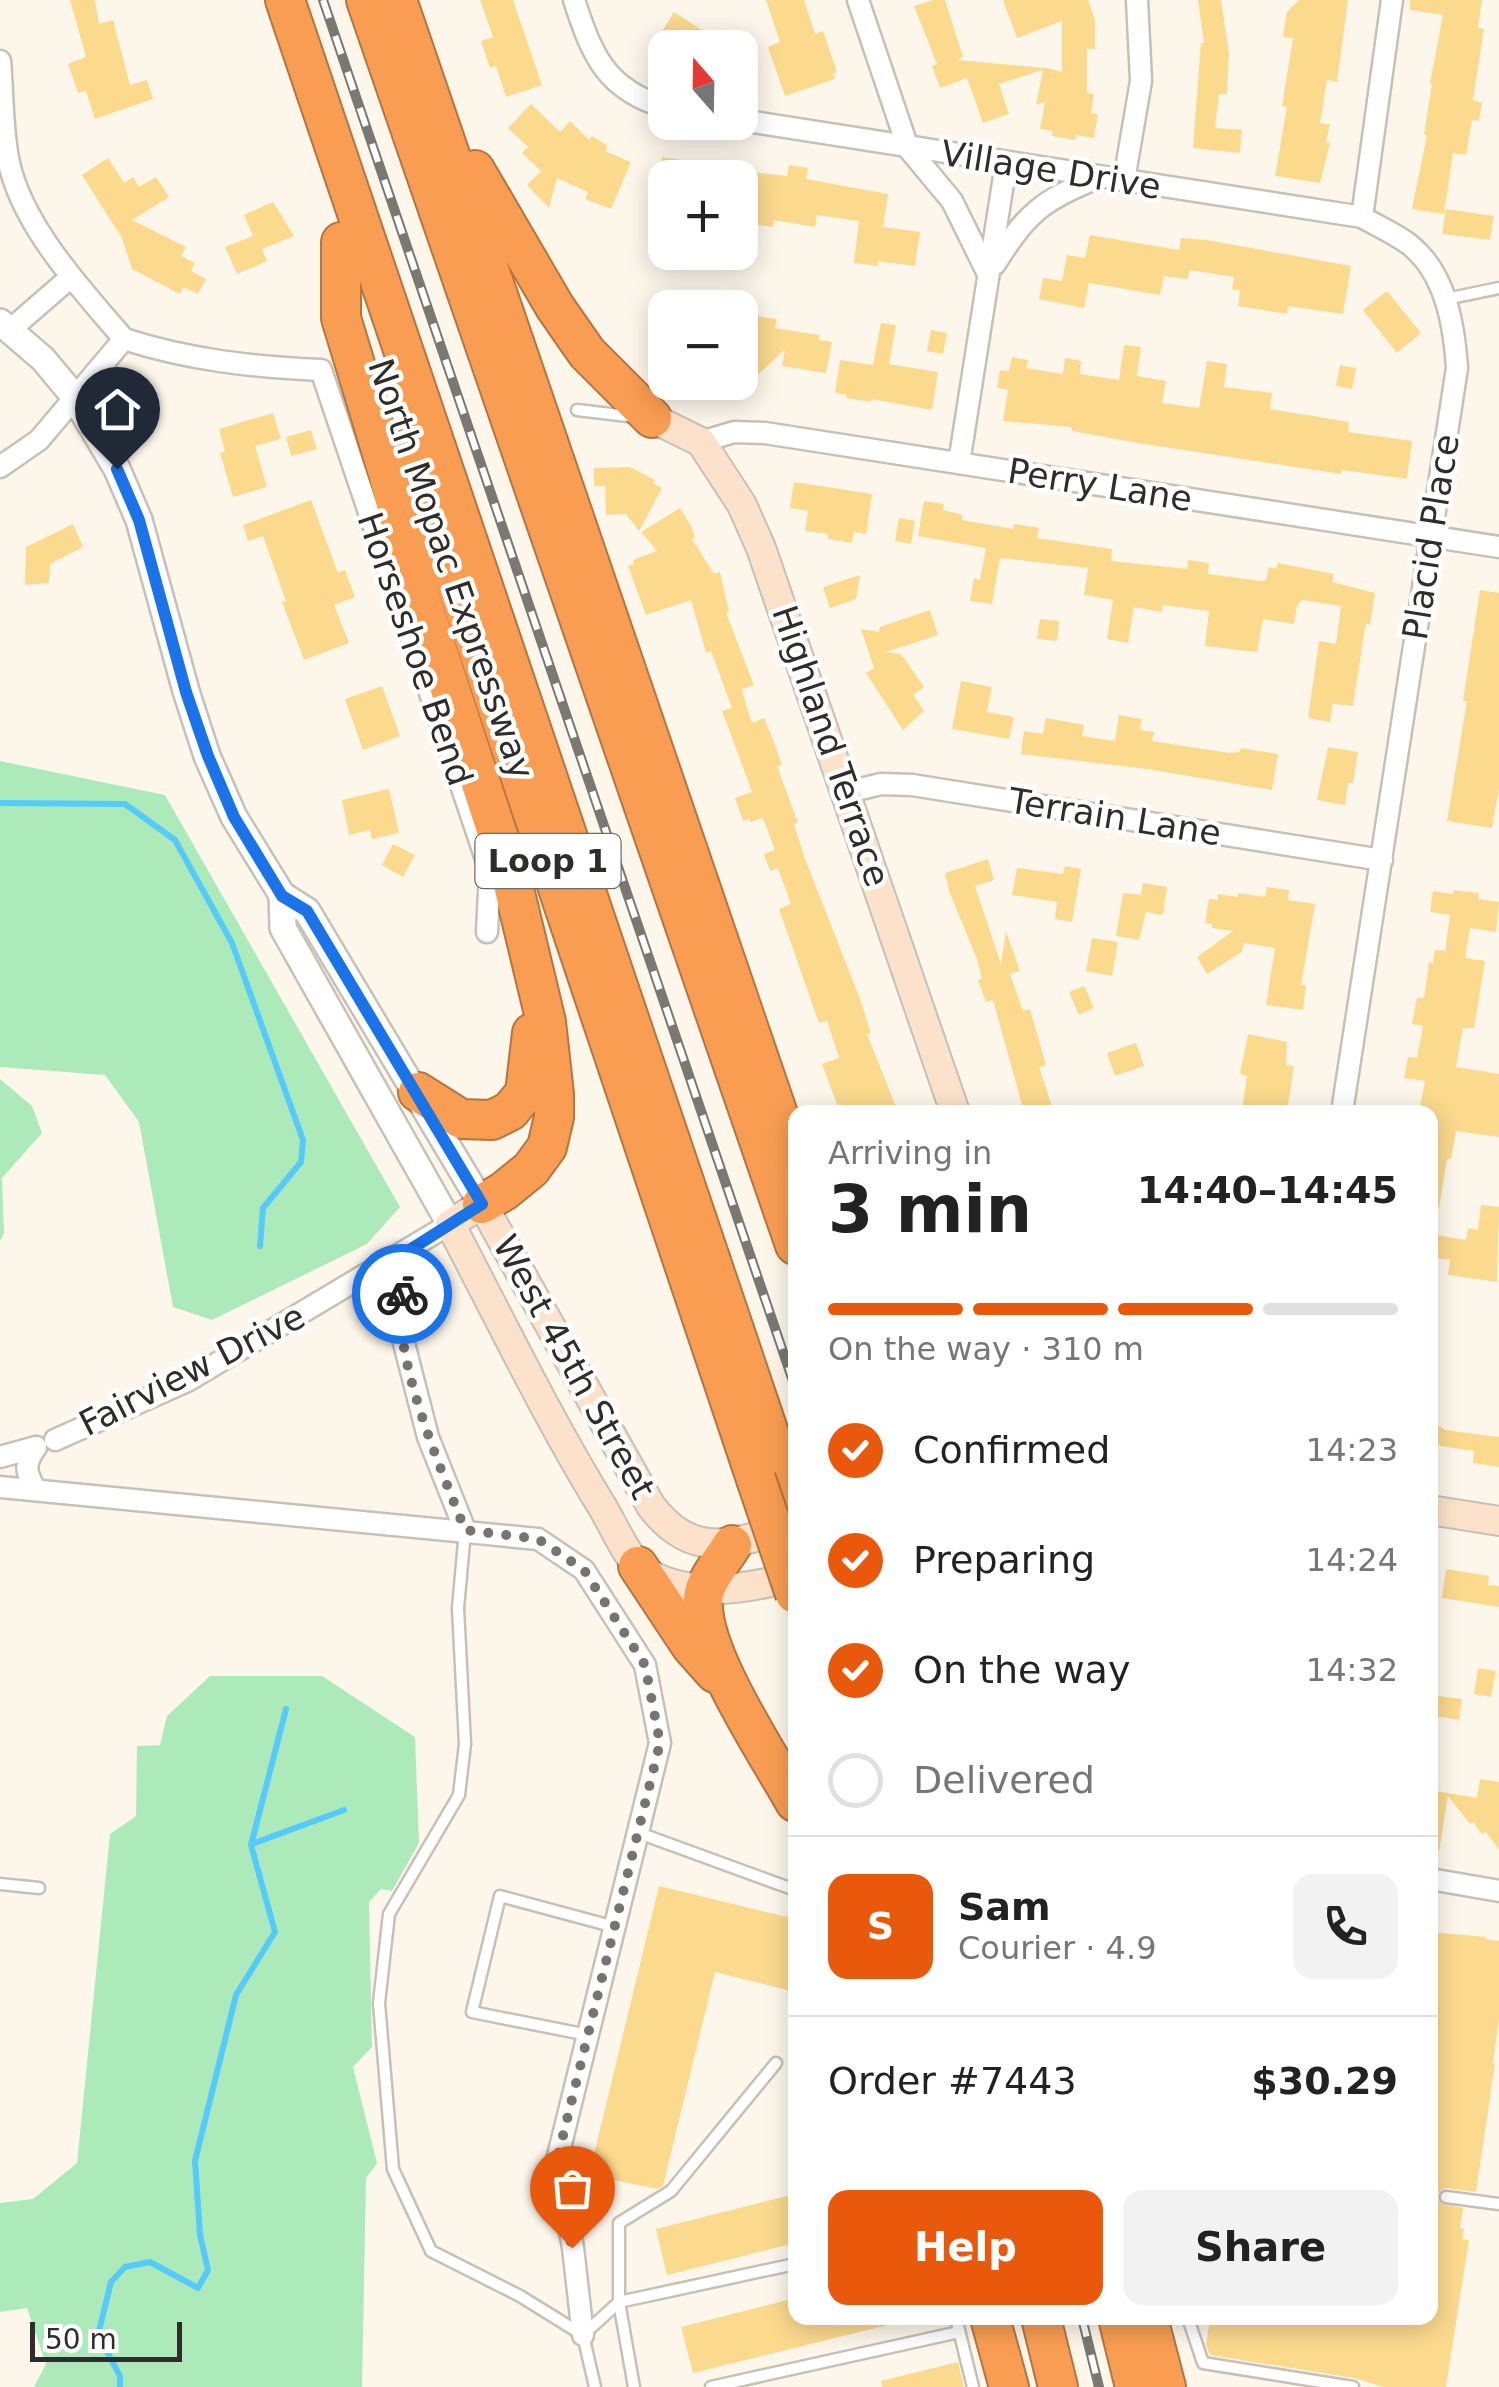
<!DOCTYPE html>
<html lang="en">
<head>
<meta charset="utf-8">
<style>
	body { margin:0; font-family:"DejaVu Sans",sans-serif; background:#f2f2f2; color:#222; height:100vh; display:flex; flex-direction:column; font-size:38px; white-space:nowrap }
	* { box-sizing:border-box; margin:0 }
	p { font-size:32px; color:#767676 }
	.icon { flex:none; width:55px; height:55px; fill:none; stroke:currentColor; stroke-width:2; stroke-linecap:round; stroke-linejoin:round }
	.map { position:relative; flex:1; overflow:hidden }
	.panel { position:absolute; left:788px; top:1105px; width:650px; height:1220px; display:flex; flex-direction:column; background:#fff; border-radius:20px; box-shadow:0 5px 25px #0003 }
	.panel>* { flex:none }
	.needle { width:65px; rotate:340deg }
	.fabs { position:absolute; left:648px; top:30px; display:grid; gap:20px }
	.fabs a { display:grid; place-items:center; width:110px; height:110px; border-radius:20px; background:#fff; box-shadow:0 5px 25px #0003; font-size:50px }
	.scale { position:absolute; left:30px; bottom:25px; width:152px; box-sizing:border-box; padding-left:10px; border:5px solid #2f2d29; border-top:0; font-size:28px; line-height:35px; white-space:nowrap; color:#2f2d29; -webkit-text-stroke:8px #fff; paint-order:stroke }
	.pin { position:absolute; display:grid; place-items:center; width:85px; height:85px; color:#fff; margin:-102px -42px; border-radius:50% 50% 50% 0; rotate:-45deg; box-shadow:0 0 10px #0007 }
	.pin .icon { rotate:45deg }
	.courier { position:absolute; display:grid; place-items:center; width:100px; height:100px; margin:-50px; border:8px solid #1a73e8; border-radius:50%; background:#fff; color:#222; box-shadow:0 2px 12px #0007 }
	.summary em { font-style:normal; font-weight:700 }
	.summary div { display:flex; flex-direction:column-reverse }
	.summary { display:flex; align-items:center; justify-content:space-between; height:170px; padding:0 40px }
	h1 { font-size:65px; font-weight:700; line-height:75px }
	.bar { display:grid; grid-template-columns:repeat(4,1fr); gap:15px 10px; align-content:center; height:120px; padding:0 40px }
	.bar i { height:12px; border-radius:8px; background:#e0e0e0 }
	.bar .active { background:#ea580c }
	.bar p { grid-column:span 4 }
	.line { display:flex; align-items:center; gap:25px; padding:0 40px; border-top:2px solid #e0e0e0 }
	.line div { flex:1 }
	.round { display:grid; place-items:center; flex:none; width:105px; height:105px; border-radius:20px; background:#f2f2f2 }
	ol { padding:0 40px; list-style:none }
	li { display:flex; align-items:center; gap:30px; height:110px }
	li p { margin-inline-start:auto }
	li .icon { padding:10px; border-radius:50%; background:#ea580c; color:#fff; stroke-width:4 }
	li:last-child { color:#767676 }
	li i { width:55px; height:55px; border:5px solid #e0e0e0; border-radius:50% }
	.action { display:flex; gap:20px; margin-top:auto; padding:20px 40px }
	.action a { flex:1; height:115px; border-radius:20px; background:#ea580c; color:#fff; font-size:40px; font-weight:700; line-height:115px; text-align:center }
	.action a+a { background:#f2f2f2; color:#222 }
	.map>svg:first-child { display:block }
	.green { fill:#acebb9 }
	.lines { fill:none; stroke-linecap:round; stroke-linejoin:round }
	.stream { stroke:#54cafd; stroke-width:6 }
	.building { fill:#fbda8e }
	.service-casing { stroke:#c6c1b6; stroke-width:15 }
	.minor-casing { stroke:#c6c1b6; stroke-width:25 }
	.tertiary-casing { stroke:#c6c1b6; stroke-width:30 }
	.secondary-casing { stroke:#c6c1b6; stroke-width:32 }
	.motorway-casing { stroke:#b27644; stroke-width:42 }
	.service { stroke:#fff; stroke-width:10 }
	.minor { stroke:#fff; stroke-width:20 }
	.tertiary { stroke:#fff; stroke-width:25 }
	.secondary { stroke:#fde2cb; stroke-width:28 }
	.motorway { stroke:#f99d52; stroke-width:38 }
	.rail-casing { stroke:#7b7871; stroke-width:10 }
	.rail { stroke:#fff; stroke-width:6; stroke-dasharray:19; stroke-linecap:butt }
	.motorway-bridge-casing { stroke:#b27644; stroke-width:42; stroke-linecap:butt }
	.motorway-bridge { stroke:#f99d52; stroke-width:38 }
	.done { stroke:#77746d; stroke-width:10; stroke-dasharray:0 18 }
	.route { stroke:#1a73e8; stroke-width:12 }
	.labels { text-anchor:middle; stroke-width:9; stroke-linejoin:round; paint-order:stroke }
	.shield { fill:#fff; stroke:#6d6c69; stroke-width:2.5 }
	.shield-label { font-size:32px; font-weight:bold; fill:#2f2d29 }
	.street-label { font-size:35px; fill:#2f2d29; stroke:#fff }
</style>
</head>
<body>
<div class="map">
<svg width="1499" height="2387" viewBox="0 0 1499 2387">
	<rect width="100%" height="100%" fill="#fdf7eb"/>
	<!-- green -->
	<g class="green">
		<polygon points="0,761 165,795 400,1207 367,1244 212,1320 173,1307 139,1122 105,1075 0,1067"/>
		<polygon points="0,1079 32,1106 42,1133 2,1178 4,1233 0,1241"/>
		<polygon points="210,1676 322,1676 415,1737 419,1843 392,1891 381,1889 369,1902 372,2047 353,2067 377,2163 366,2178 362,2387 34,2387 46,2364 27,2308 0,2312 0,2203 33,2199 77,2163 110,1834 136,1816 137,1746 160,1745 167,1716"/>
	</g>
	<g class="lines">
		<!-- stream -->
		<g class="stream">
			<polyline points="0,803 125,804 175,840 232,943 303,1140 301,1162 263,1208 260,1246"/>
			<polyline points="252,1844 344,1810"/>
			<polyline points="120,2387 120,2376 98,2335 111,2282 125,2267 150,2262 198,2288 208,2270 200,2235 195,2161 236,1995 275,1932 251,1845 286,1709"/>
		</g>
	</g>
	<!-- building -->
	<g class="building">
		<polygon points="70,0 95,0 99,24 113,20 130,85 147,80 153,99 95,119 86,91 78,93 68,64 86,57"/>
		<polygon points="480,0 513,0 542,85 506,97 496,66 490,68 481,41 493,37"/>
		<polygon points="766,0 804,0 815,34 823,31 837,72 833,74 835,79 785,96 768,47 780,42"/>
		<polygon points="933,0 945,0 963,57 957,60 1046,68 1062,72 1062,21 1017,38 1003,0 1088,0 1095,20 1095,49 1087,49 1087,93 1094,94 1091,113 1098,114 1094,138 1076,135 1075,140 1052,136 1053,131 1040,129 1045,102 1036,105 1043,70 999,84 1009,114 983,123 967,78 940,88 932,66 937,64 914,6"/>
		<polygon points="1198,0 1221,0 1229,54 1227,94 1219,94 1215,128 1242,130 1240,153 1193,148 1201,43 1204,43"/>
		<polygon points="1299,0 1348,0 1337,82 1327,80 1320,123 1330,124 1326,142 1330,143 1320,183 1275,176 1287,107 1282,106 1293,38 1283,37 1287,12"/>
		<polygon points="1410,0 1482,0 1478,28 1484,29 1473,100 1482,103 1479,121 1472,120 1466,155 1453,153 1444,214 1412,209 1427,135 1424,134 1432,84 1430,83 1443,15 1410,10"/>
		<polygon points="674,12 702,30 699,36 718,48 669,48 657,40"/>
		<polygon points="531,104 560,132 570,121 589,140 592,136 608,146 605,151 631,162 611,209 585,199 588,192 557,178 549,208 527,185 541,171 522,153 528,147 508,128"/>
		<polygon points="662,157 689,161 686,178 659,178"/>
		<polygon points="108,158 124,183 133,177 139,187 156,177 169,197 132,220 186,247 181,256 195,263 191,271 206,279 198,294 183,287 180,294 132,269 122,238 82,175"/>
		<polygon points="789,165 808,168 806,179 888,194 883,227 920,232 915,266 878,261 878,266 854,263 859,221 817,215 815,227 774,220 773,227 751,224 753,210 740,207 740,171 787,176"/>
		<polygon points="273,202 294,236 262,249 267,261 237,274 225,247 253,236 244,215"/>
		<polygon points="1446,209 1494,216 1490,240 1442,234"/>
		<polygon points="1090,235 1179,250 1181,238 1207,240 1351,266 1343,314 1288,306 1287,314 1238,306 1240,291 1232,289 1234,277 1190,270 1188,279 1164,276 1160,295 1089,283 1084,308 1039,299 1043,278 1062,281 1067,255 1085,258"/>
		<polygon points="1387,291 1421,333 1397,353 1363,310"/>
		<polygon points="747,315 777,319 775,328 819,335 819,340 832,342 826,373 782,366 785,349 740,392 740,338 743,339"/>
		<polygon points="881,323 896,325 889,364 938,372 932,410 871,399 871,402 846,398 847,395 835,393 840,360 873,365"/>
		<polygon points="931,330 947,333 943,354 927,351"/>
		<polygon points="1124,345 1141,347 1137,376 1166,381 1162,403 1199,408 1207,361 1227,364 1224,387 1272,393 1270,409 1349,422 1348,432 1412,441 1407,479 1342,470 1341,474 1138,443 1072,431 1072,427 1003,421 1008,390 997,388 1000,370 1009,371 1012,357 1028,360 1026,368 1063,374 1065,358 1081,361 1080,374 1119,380"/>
		<polygon points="1340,365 1356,368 1352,389 1336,386"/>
		<polygon points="273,413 281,439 255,446 267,487 233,497 220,453 225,452 219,429"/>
		<polygon points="311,430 317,449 291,456 286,437"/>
		<polygon points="630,467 655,480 653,483 662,488 639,531 626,514 606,515 605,486 594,486 594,468"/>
		<polygon points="794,482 872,494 866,534 854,532 852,543 828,539 828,534 805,531 808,511 790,508"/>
		<polygon points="311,500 338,573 345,570 355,597 334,605 349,643 304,660 282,602 286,601 263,536 248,541 243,525"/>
		<polygon points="924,501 944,504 943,510 963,515 962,520 1013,529 1014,524 1039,528 1037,538 1112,549 1111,561 1187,569 1188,560 1209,563 1208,574 1261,581 1266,580 1269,567 1276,569 1278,563 1334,574 1332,582 1375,593 1370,625 1366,624 1364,634 1353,706 1333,704 1330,722 1308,718 1319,641 1336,644 1341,606 1302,600 1297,606 1294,624 1263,619 1257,652 1205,646 1209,611 1163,605 1162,612 1134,607 1128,643 1107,639 1113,600 1084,595 1088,568 1000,558 992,604 970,601 974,578 980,580 986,548 918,536"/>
		<polygon points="680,508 691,526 695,537 692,539 714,574 720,572 729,612 726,613 754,685 742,689 746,705 752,723 764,718 775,745 782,765 777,766 798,823 794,824 804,856 860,999 871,1033 867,1034 898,1112 840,1112 822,1064 839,1058 827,1021 819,1023 779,909 791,904 778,868 770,871 764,854 775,850 763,818 750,822 749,819 743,821 735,798 752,792 722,711 732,708 711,651 706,653 691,600 646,615 628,566 634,564 633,560 657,551 641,532"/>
		<polygon points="899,518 915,521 911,544 895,541"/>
		<polygon points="73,524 83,547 50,564 49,583 25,585 26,547"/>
		<polygon points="860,575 856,599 830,608 823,587"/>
		<polygon points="1480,590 1499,593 1499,788 1492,828 1447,821 1467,701 1463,701"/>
		<polygon points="930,610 938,635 886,652 901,654 924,687 913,695 924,711 903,730 866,673 874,668 861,629 879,632 880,627"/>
		<polygon points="1040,619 1059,621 1057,641 1037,639"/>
		<polygon points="961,681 992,687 987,712 1014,717 1009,739 952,729"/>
		<polygon points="382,686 400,736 363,750 345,699"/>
		<polygon points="1119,715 1142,719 1140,730 1154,732 1152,741 1230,753 1240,752 1241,748 1278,754 1272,790 1147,769 1021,754 1024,731 1043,734 1046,718 1084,725 1082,736 1115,741"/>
		<polygon points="1328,747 1358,752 1353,783 1348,783 1345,805 1317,800"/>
		<polygon points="389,789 399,833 372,839 370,830 349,835 342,800"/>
		<polygon points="393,844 415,855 403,877 382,865"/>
		<polygon points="988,859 994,880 975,886 1001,964 1006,931 1020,971 1010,974 1023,1011 1030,1009 1046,1065 1039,1067 1054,1112 1024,1112 993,1000 986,1002 978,980 982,979 977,959 949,891 945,873"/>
		<polygon points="1065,866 1081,869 1072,922 1055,919 1057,902 1012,895 1017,868 1063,874"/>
		<polygon points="1143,883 1167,887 1163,915 1146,912 1139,940 1116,936 1123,893 1141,895"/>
		<polygon points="1267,887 1289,890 1288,900 1315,904 1301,985 1306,985 1303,1010 1266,1005 1275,948 1244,943 1242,952 1207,974 1197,957 1233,931 1212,928 1212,924 1205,923 1209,899 1218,900 1218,894 1238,897 1238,893 1265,897"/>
		<polygon points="1454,890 1479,893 1478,899 1499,902 1496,932 1470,928 1465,958 1485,961 1474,1028 1463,1028 1456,1067 1499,1074 1499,1137 1456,1131 1451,1159 1447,1159 1439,1208 1430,1207 1430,1112 1419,1112 1425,1081 1404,1078 1408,1057 1417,1058 1423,1026 1412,1024 1417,998 1424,998 1429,962 1433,963 1435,950 1445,951 1450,915 1430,912 1433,891 1453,894"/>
		<polygon points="1092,938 1118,942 1112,976 1086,971"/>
		<polygon points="1084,986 1094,1008 1079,1015 1069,992"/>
		<polygon points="1248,1034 1287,1042 1286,1065 1294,1066 1287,1112 1242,1110 1247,1076 1240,1074"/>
		<polygon points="1136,1043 1144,1066 1115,1076 1107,1053"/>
		<polygon points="1481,1205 1499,1207 1497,1282 1448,1275 1450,1260 1430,1257 1430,1234 1466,1240 1468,1228 1478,1230"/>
		<polygon points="1430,1420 1445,1430 1499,1437 1499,1467 1473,1463 1474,1451 1441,1446 1430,1439"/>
		<polygon points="1446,1569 1489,1576 1488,1585 1499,1586 1499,1607 1442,1598"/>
		<polygon points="1478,1668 1496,1671 1491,1697 1474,1694"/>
		<polygon points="1437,1696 1462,1699 1459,1720 1434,1716"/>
		<polygon points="1480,1779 1499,1782 1499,1850 1486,1832 1482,1834 1473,1822 1470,1824 1448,1796 1439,1851 1430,1851 1430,1790 1477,1798"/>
		<polygon points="659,1886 795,1919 795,1992 715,1972 663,2186 658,2189 589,2175"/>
		<polygon points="1430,1932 1486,1937 1485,1939 1499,1941 1499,2019 1493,2063 1495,2064 1476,2192 1446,2188 1440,2191 1437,2197 1442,2204 1463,2208 1460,2228 1464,2229 1462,2239 1469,2240 1446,2387 1383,2387 1354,2378 1210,2355 1206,2345 1210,2318 1430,2318"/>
		<polygon points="795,2194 795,2243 667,2275 656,2229"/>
		<polygon points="795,2298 795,2318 891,2318 892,2324 693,2373 681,2327"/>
		<polygon points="958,2362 964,2387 882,2387 881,2381"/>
	</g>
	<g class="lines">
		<!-- service casing -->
		<g class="service-casing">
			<g id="service">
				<polyline points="1446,299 1499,288"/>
				<polyline points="577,410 636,417"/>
				<polyline points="465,1531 458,1608 465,1744 459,1795 389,1914 379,2003 393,2169 431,2251 520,2296 583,2335 595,2387"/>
				<polyline points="639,1833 795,1890"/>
				<polyline points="0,1884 39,1888"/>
				<polyline points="588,2035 472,2012 500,1896 615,1927"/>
				<polyline points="1446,2197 1499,2204"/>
				<polyline points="956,2318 973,2387"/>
				<polyline points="1188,2318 1203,2363 1353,2387"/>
				<polyline points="584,2334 619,2302 619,2223 671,2191 776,2063"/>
				<polyline points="634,2387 619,2302 795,2264"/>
				<polyline points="711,2387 959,2332"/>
			</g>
		</g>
		<!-- minor casing -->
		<g class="minor-casing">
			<g id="minor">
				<path d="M574,0C592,55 606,90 665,107"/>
				<polyline points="858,0 908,148 952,201 988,274"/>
				<path d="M0,61C3,94 2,131 9,163C23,227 82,290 124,339"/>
				<path d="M740,120L1362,217C1377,226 1396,234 1410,245C1446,274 1454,325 1457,368L1342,1112"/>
				<polyline points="1124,180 1141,81 1137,0"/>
				<polyline points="1362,217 1392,0"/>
				<path d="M995,264C1027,212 1043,200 1100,177"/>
				<polyline points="11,329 71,277"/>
				<path d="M124,339C189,360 253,367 321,370L490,871L487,932"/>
				<polyline points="701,442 734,432 765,433 1499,547"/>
				<polyline points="959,463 1006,164"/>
				<polyline points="0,467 39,440 124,339"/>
				<polyline points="848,792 881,784 912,785 1382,860"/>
				<polyline points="408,1251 398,1320 428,1437 465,1530"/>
				<polyline points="55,1440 189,1380 450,1224"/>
				<polyline points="0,1457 36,1447"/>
				<polyline points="0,1487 538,1539 584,1570 645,1665 660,1743 557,2160 573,2248 583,2335"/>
				<path d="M36,1490C25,1472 24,1464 36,1447"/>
				<polyline points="1430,1879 1499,1891"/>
			</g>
		</g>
		<!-- tertiary casing -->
		<g class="tertiary-casing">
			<g id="tertiary">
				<polyline points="0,322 43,359 73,395 117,469 139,520 186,691 207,756 234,817 282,895 307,911 482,1204"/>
				<polyline points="282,895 283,928 450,1224"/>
			</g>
		</g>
		<!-- secondary casing -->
		<g class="secondary-casing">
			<g id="secondary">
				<polyline points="652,418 701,442 742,505 761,548 955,1112"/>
				<polyline points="1430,1510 1499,1521"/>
				<path d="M791,1526C734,1544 693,1561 651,1506L482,1204L450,1224C500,1319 547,1417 603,1508C612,1523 627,1556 639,1567C681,1601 748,1589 795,1576"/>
			</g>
		</g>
		<!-- motorway casing -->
		<g class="motorway-casing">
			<g id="motorway">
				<polyline points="285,0 795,1510"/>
				<polyline points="366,0 795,1245"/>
				<polyline points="397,0 795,1164"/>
				<polyline points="475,170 555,307 587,353 652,418"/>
				<polyline points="341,242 341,318 388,473 420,597 510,872 546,1022 554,1094 554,1117 547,1147 531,1169 504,1191 482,1204"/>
				<polyline points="410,447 756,1479"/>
				<polyline points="418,1092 461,1119 492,1120 510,1111 525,1093 532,1033"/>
				<path d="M732,1545C723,1560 704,1581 703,1599C699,1652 769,1755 795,1802"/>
				<polyline points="638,1566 691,1646 715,1673"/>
				<polyline points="990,2318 1009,2387"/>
				<polyline points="1041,2318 1058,2387"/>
				<polyline points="1118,2318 1135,2387"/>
				<polyline points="1148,2318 1166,2387"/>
			</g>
		</g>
		<!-- service -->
		<use href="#service" class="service"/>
		<!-- minor -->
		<use href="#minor" class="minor"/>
		<!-- tertiary -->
		<use href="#tertiary" class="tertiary"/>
		<!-- secondary -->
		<use href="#secondary" class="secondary"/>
		<!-- motorway -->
		<use href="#motorway" class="motorway"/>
		<!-- rail casing -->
		<g class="rail-casing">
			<g id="rail">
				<polyline points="323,0 795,1387"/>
				<polyline points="1082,2318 1099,2387"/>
			</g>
		</g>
		<!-- rail -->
		<use href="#rail" class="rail"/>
		<!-- motorway-bridge casing -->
		<g class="motorway-bridge-casing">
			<polyline id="motorway-bridge" points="756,1479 795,1594"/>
		</g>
		<!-- motorway-bridge -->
		<use href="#motorway-bridge" class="motorway-bridge"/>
	</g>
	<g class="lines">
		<!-- done -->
		<path class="done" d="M402,1294C392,1357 441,1469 465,1530L538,1539L584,1570L645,1665L660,1743L557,2160L572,2248"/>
		<!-- route -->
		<polyline class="route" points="117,469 139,520 186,692 208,756 234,817 282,896 307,911 482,1204 408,1251 402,1294"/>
	</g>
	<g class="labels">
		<!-- shield labels -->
		<rect class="shield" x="475.5" y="834" width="145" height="54" rx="8"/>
		<g class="shield-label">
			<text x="548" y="872">Loop 1</text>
		</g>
		<!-- street labels -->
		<g class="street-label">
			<text transform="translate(1051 170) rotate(9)" y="12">Village Drive</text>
			<text transform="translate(1100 485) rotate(9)" y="12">Perry Lane</text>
			<text transform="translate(1431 537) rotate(-81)" y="12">Placid Place</text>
			<text transform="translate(451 569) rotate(71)" y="12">North Mopac Expressway</text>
			<text transform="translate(415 649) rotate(71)" y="12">Horseshoe Bend</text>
			<text transform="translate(831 746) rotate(71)" y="12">Highland Terrace</text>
			<text transform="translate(1115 817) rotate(9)" y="12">Terrain Lane</text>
			<text transform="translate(574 1367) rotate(61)" y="12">West 45th Street</text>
			<text transform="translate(192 1370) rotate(-27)" y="12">Fairview Drive</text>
		</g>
	</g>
</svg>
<div class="fabs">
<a><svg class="needle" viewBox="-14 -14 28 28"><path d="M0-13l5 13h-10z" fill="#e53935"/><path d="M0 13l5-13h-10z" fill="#767676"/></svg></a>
<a>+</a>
<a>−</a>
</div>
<div class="scale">50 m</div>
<div class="pin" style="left:572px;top:2248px;background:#ea580c"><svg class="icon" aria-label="bag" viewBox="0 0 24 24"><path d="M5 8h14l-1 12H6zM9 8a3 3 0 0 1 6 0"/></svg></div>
<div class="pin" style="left:117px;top:469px;background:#1f2937"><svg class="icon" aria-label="home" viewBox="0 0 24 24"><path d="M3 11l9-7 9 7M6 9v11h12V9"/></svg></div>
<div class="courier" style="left:402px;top:1294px"><svg class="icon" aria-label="bike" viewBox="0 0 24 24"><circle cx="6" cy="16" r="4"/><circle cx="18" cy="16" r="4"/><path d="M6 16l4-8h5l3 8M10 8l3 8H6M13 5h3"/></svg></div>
<section class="panel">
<div class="summary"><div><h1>3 min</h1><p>Arriving in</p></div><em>14:40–14:45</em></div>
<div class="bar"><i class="active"></i><i class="active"></i><i class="active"></i><i></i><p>On the way · 310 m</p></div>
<ol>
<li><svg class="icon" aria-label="check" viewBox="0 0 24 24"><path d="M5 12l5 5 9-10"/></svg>Confirmed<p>14:23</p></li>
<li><svg class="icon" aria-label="check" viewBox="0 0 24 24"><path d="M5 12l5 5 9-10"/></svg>Preparing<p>14:24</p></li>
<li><svg class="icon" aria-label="check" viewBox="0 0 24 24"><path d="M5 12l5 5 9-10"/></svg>On the way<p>14:32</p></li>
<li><i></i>Delivered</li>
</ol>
<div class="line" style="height:180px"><b class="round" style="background:#ea580c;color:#fff">S</b><div><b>Sam</b><p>Courier · 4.9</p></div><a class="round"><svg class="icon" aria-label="phone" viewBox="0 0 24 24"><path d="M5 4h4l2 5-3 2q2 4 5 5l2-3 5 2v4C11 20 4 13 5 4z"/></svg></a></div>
<div class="line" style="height:130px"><div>Order #7443</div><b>$30.29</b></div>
<div class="action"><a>Help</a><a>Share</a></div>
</section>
</div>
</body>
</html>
